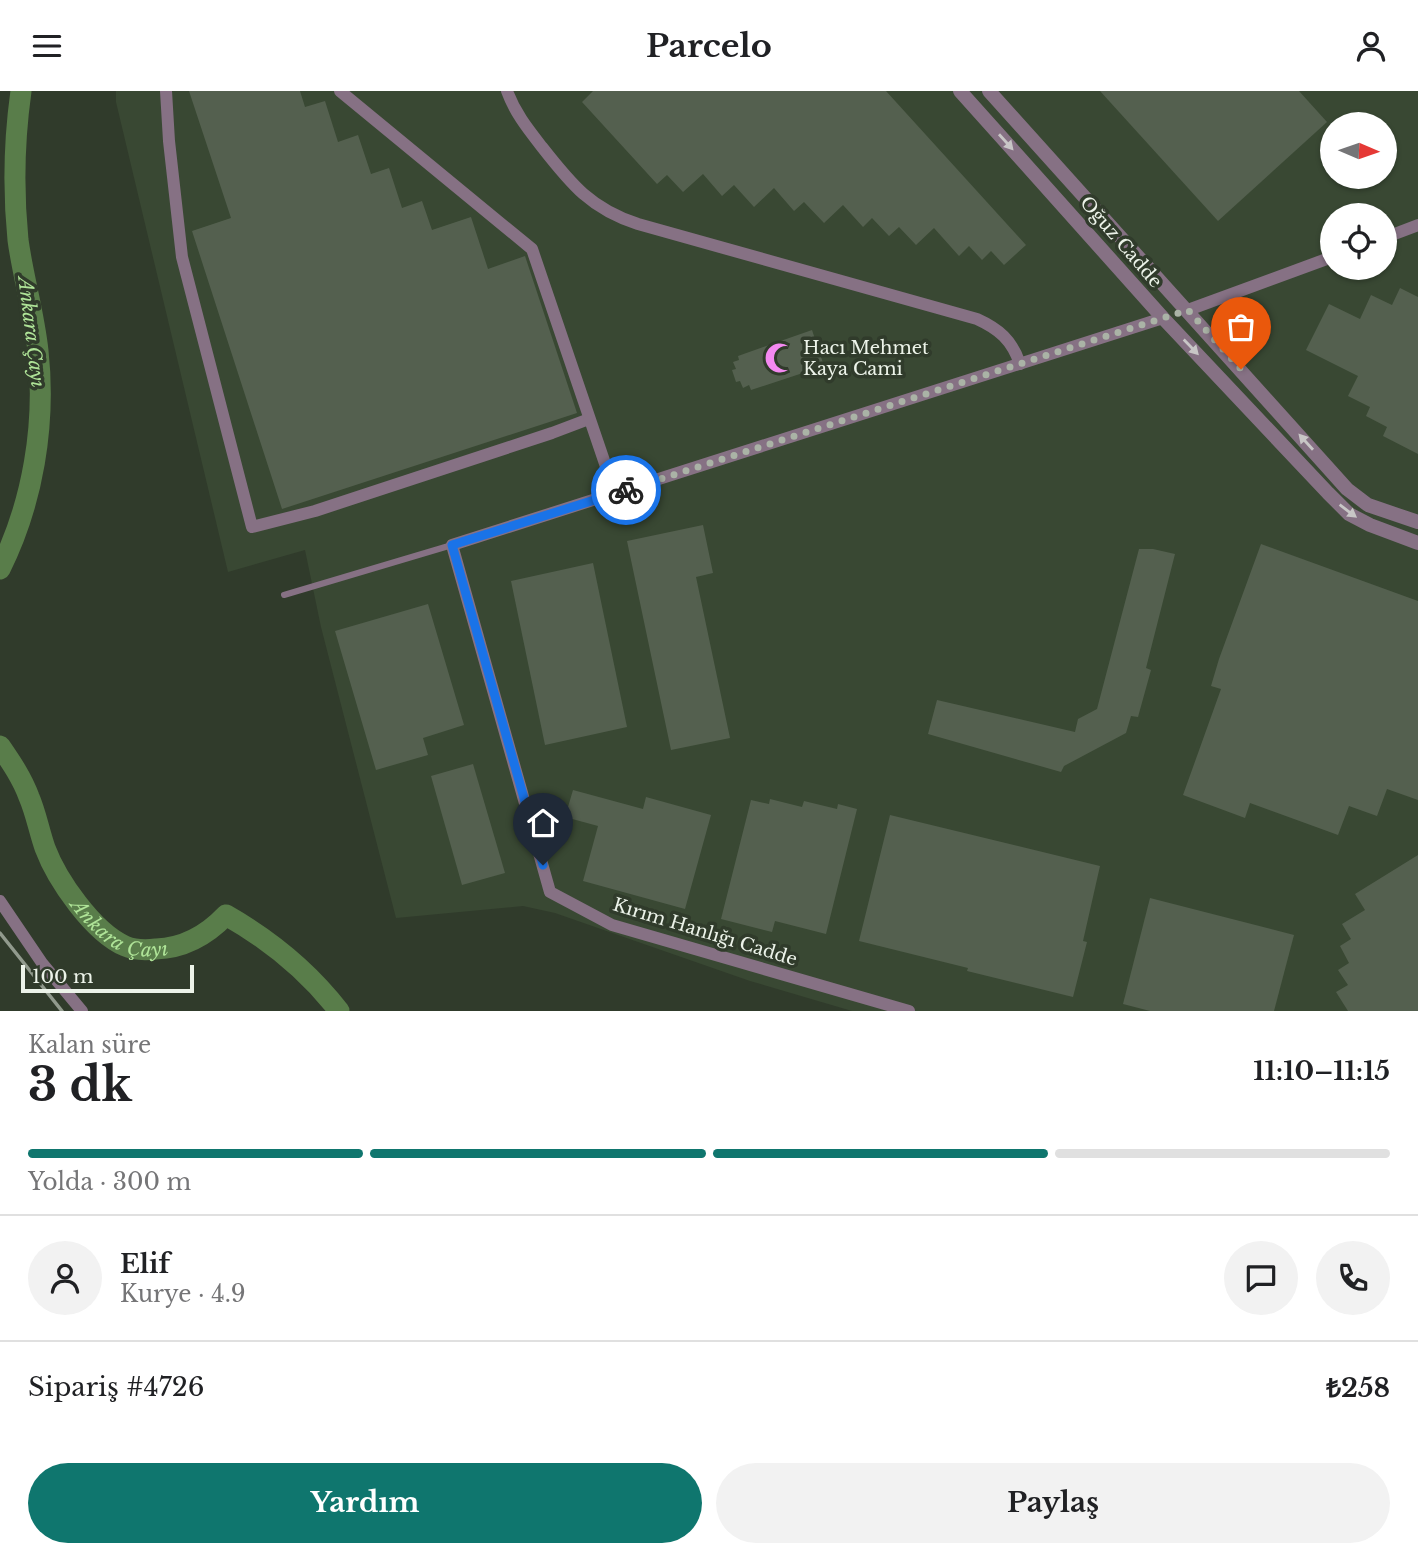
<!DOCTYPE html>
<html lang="tr">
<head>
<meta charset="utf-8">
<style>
	body { margin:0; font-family:"Libre Baskerville",serif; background:#f2f2f2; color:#202124; height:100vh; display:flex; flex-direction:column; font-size:26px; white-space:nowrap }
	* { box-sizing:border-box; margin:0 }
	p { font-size:23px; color:#757577 }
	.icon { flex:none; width:38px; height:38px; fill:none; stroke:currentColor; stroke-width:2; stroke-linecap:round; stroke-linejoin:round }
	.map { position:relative; height:920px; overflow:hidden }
	.panel { display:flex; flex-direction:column; background:#fff; flex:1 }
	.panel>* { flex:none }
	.needle { width:46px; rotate:92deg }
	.controls { position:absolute; left:1320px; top:21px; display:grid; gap:14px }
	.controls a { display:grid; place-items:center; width:77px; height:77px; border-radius:50%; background:#fff; box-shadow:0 2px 5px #0004; font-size:35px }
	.scale { position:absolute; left:21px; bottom:18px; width:173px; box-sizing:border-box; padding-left:7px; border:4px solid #ecf3e9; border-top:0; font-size:19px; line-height:24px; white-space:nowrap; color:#ecf3e9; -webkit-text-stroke:5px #303b2b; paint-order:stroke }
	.pin { position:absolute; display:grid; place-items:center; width:60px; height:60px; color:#fff; margin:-72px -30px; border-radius:50% 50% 50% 0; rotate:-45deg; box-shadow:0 0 7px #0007 }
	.pin .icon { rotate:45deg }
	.courier { position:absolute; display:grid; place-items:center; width:70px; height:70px; margin:-35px; border:5px solid #1a73e8; border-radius:50%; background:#fff; color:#222; box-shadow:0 2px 9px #0007 }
	.head em { font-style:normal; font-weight:800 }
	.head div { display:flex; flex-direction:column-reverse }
	.head { display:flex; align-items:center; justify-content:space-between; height:119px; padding:0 28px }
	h1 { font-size:46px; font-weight:800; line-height:52px }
	.bar { display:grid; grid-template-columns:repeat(4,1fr); gap:10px 7px; align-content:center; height:84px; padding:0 28px }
	.bar i { height:9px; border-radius:5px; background:#e0e0e0 }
	.bar .active { background:#0f766e }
	.bar p { grid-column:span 4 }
	.line { display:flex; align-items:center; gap:18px; padding:0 28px; border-top:2px solid #e0e0e0 }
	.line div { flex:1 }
	.round { display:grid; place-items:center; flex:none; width:74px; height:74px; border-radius:37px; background:#f2f2f2 }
	.cta { display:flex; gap:14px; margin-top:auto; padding:14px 28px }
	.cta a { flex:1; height:80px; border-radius:42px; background:#0f766e; color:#fff; font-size:28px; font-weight:800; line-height:80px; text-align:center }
	.cta a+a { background:#f2f2f2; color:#202124 }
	header { display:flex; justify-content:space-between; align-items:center; height:91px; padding:0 28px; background:#fff; font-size:32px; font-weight:800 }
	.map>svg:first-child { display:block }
	.built { fill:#394833; fill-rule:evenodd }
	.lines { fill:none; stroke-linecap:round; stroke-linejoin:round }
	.river { stroke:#597d4a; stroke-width:21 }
	.building { fill:#54604f }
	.service { stroke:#867184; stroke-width:6 }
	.minor { stroke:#867184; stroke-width:12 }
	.tertiary { stroke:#867184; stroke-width:14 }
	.rail { stroke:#919a8d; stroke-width:3.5 }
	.oneway { fill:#c8c6c6 }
	.done { stroke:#aab3a6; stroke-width:7; stroke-dasharray:0 12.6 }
	.route { stroke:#1a73e8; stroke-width:9 }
	.labels { text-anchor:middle; stroke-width:7; stroke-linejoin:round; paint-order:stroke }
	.street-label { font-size:18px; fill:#ecf3e9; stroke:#303b2b }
	.poi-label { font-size:18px; fill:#ecf3e9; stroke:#303b2b; text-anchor:start }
	.water-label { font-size:19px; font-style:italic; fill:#afe498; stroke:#303b2b }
</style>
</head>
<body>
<header><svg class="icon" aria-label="menu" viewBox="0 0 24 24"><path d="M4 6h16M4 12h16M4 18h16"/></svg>Parcelo<svg class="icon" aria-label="person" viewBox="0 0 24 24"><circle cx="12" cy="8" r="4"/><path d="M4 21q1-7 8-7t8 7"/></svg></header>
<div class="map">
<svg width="1418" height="920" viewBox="0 0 1418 920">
	<rect width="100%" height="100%" fill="#303b2b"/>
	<!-- built -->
	<path class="built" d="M116,0H1418V920H852L750,890L555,822L523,815L396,827L321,536L305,459L228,481L116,11ZM1332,33H1384V86H1332ZM1332,124H1384V177H1332Z"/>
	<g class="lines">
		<!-- river -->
		<g class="river">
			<path d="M0,478C33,412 46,333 38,260C34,222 23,186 18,149C13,99 14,50 21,0"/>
			<path id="s1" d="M0,655C11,671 22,687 29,706C36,722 39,740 45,757C57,789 93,841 125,855C134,859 147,859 156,858C184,857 207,844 226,824C270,849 308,880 339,920"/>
		</g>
	</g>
	<!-- building -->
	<g class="building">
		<polygon points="189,0 300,0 305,16 325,10 338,51 358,44 371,83 389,77 402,117 422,110 432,139 471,126 488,178 525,165 577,322 282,418 192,140 231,127"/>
		<polygon points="593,0 886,0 1026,154 1004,174 991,160 982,169 969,155 959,165 934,137 916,154 899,136 889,145 872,127 863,136 843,114 824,132 804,111 794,120 774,97 754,116 734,94 722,105 703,83 683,101 667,84 657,93 582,11"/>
		<polygon points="1100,0 1299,0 1327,31 1218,130"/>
		<polygon points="1400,197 1418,206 1418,363 1383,345 1387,336 1366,325 1370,316 1348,305 1358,285 1306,259 1329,213 1360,228 1371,204 1392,214"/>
		<polygon points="812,239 824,275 751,299 749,294 743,297 740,290 736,291 732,279 736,278 733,271 739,269 738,265"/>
		<polygon points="703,434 713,482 696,486 730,647 671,659 627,450"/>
		<polygon points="1261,453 1418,510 1418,709 1387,698 1377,725 1349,715 1338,744 1250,712 1245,727 1183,704 1221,598 1211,595 1219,568"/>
		<polygon points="1139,458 1153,458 1175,463 1146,577 1151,579 1138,626 1131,625 1126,642 1064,675 1061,681 928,643 937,609 1075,641 1078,628 1097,618"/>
		<polygon points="593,472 627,636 545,654 511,490"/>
		<polygon points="428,513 464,634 423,647 428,664 376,679 335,540"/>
		<polygon points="473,673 505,782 462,794 431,685"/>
		<polygon points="573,699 643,718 646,706 711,724 685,818 583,790 598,735 565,726"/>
		<polygon points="770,708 802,716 804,710 837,718 838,713 857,718 826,843 775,830 772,841 721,828 751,709 769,713"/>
		<polygon points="890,724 1100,775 1083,850 1087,851 1073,906 967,880 968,877 859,850"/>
		<polygon points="1418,764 1418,920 1348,920 1336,901 1348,894 1338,879 1349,872 1340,855 1351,848 1342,833 1365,819 1355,803"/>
		<polygon points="1150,807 1294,844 1274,920 1150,920 1123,913"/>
	</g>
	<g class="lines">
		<!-- service -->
		<polyline class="service" points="284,504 452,454"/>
		<!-- minor -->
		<g class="minor">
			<polyline points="166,0 169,50 182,166 252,436 315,420 552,342 589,328"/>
			<polyline points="340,0 532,158 615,402"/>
			<path d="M507,0C515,22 528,38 542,56C571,93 591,118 638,133L977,228C999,238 1012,249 1020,273"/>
			<polyline points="1384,147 1418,134"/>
			<polyline points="1188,219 1332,166"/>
			<polyline points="0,810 42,872 82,920"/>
			<polyline points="909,920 612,834 550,801 452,454 1163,227"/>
		</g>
		<!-- tertiary -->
		<g class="tertiary">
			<polyline points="960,0 1163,227 1328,402 1349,423 1370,434 1418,452"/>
			<polyline points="989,0 1347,398 1368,414 1418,431"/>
		</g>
		<!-- rail -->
		<polyline class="rail" points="0,842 62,920"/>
	</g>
	<!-- one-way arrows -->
	<defs><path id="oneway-solid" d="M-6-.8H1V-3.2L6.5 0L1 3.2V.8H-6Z" transform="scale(1.75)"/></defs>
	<g class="oneway">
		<use href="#oneway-solid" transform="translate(1006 51) rotate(48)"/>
		<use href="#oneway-solid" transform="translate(1191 256) rotate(46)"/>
		<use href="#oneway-solid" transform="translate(1306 351) rotate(-132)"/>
		<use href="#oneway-solid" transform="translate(1348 420) rotate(37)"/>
	</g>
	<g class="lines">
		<!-- done -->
		<polyline class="done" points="626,399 1188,219 1241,278"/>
		<!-- route -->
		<polyline class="route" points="543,774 452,454 626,399"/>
	</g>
	<!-- icons -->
	<defs>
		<g id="mosque-bare" transform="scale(2.415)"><path d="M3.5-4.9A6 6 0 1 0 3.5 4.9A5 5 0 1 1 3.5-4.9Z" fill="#f489f1" stroke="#303b2b" stroke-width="2.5" paint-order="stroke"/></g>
	</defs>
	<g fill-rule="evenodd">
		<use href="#mosque-bare" x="780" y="267"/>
	</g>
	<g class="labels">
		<!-- street labels -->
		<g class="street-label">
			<text transform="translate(1121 151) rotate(49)" y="6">Oğuz Cadde</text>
			<text transform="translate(705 841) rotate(17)" y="6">Kırım Hanlığı Cadde</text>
		</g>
		<!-- poi labels -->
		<g class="poi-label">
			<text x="803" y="263">Hacı Mehmet<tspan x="803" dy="21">Kaya Cami</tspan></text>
		</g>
		<!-- water labels -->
		<g class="water-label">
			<text transform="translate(32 241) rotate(83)" y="7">Ankara Çayı</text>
			<text dy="7" stroke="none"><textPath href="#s1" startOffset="229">Ankara Çayı</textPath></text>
		</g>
	</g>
</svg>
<div class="controls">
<a><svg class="needle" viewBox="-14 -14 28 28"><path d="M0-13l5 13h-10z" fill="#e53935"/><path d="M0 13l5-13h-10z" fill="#757577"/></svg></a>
<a><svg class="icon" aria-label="locate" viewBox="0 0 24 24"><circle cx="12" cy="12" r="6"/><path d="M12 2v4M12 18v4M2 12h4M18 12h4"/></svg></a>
</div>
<div class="scale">100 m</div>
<div class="pin" style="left:1241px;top:278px;background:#ea580c"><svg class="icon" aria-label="bag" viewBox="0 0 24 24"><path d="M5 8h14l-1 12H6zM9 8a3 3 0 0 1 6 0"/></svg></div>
<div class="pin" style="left:543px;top:774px;background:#1f2937"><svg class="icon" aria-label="home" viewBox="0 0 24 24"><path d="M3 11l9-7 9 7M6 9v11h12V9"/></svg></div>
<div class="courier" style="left:626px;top:399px"><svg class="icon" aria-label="bike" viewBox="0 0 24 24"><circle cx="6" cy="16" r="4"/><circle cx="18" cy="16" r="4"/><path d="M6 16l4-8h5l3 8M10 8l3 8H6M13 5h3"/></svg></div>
</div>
<section class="panel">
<div class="head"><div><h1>3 dk</h1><p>Kalan süre</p></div><em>11:10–11:15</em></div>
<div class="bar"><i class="active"></i><i class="active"></i><i class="active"></i><i></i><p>Yolda · 300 m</p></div>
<div class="line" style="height:126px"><a class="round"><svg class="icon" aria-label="person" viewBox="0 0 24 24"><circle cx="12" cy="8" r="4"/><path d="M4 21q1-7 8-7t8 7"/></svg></a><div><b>Elif</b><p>Kurye · 4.9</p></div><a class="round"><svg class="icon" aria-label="chat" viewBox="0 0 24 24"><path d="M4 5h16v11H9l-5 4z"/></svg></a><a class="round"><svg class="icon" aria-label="phone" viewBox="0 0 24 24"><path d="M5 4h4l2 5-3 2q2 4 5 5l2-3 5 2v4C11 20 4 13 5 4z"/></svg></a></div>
<div class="line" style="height:91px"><div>Sipariş #4726</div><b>₺258</b></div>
<div class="cta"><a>Yardım</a><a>Paylaş</a></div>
</section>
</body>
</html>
